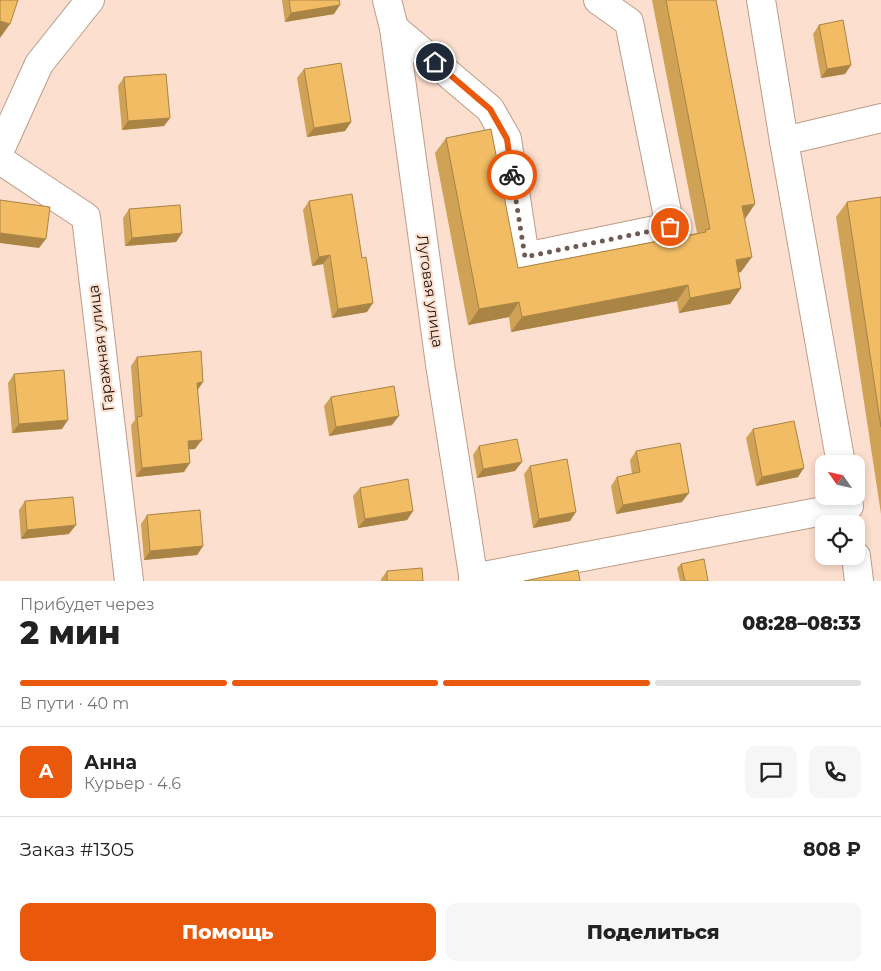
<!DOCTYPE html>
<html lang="ru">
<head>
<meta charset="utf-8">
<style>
	body { margin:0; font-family:Montserrat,sans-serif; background:#f6f6f6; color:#222; height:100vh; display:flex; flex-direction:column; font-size:19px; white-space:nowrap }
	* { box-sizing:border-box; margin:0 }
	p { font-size:16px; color:#767676 }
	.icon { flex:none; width:28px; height:28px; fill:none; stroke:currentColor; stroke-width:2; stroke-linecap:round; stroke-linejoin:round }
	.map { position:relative; height:581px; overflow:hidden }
	.details { display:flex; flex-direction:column; background:#fff; flex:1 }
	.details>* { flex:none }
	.needle { width:32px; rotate:304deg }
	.buttons { position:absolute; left:815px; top:455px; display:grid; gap:10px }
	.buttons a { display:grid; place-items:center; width:50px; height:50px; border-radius:10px; background:#fff; box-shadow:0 2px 8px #0003; font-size:25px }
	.pin { position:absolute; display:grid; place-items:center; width:42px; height:42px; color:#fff; margin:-21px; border:2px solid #fff; border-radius:50%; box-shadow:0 1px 5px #0007 }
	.courier { position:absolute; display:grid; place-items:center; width:50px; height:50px; margin:-25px; border:4px solid #ea580c; border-radius:50%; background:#fff; color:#222; box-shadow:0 1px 6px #0007 }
	.overview em { font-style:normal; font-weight:800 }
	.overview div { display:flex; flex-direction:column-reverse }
	.overview { display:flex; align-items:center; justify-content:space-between; height:85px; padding:0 20px }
	h1 { font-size:32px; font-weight:800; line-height:38px }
	.bar { display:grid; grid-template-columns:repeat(4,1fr); gap:8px 5px; align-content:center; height:60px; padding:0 20px }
	.bar i { height:6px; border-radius:4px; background:#e0e0e0 }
	.bar .on { background:#ea580c }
	.bar p { grid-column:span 4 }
	.line { display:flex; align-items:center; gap:12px; padding:0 20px; border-top:1px solid #e0e0e0 }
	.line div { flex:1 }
	.round { display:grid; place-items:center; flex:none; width:52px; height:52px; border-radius:10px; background:#f6f6f6 }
	.action { display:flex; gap:10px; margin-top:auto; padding:10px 20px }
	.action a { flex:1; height:58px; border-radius:10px; background:#ea580c; color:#fff; font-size:20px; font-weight:800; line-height:58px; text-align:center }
	.action a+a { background:#f6f6f6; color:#222 }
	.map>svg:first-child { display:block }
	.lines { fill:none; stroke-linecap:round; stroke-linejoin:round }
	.minor-casing { stroke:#bd9c88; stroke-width:30 }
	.minor { stroke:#fff; stroke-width:28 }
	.wall { fill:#cfa255 }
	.shaded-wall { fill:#a98445 }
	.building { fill:#f1bc63; stroke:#a98445 }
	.done { stroke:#6e5b51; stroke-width:5; stroke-dasharray:0 9 }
	.route { stroke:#ea580c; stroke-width:6 }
	.labels { text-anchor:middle; stroke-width:4.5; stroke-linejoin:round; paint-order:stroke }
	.street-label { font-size:15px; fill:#21140d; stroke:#fcdfce }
</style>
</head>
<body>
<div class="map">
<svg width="881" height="581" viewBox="0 0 881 581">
	<rect width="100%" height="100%" fill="#fcdfce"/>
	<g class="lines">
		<!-- minor casing -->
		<g class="minor-casing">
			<g id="minor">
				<polyline points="387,0 394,28 440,364 474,581"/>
				<polyline points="761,0 784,141 841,464"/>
				<polyline points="394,28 490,109 507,139 525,257 670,227 629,22 598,0"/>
				<polyline points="784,141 881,118"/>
				<polyline points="0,150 39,64 90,0"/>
				<polyline points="0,160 86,217 129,581"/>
				<polyline points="856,556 859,581"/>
				<polyline points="473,578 849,506"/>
			</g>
		</g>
		<!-- minor -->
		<use href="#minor" class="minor"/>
	</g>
	<!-- wall -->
	<g class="wall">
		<polygon points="282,0 339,0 334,14 285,22"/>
		<polygon points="652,0 716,0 744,219 741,272 738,273 741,288 730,304 679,313 677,301 511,332 509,317 468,325 435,153 446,138 518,268 697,233"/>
		<polygon points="819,25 851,65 845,74 821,78 813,34"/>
		<polygon points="304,69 351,122 345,131 307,137 297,78"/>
		<polygon points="124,77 170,118 164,126 122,130 118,86"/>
		<polygon points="881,197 881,514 836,217 847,202"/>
		<polygon points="309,201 362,258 367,312 332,318 323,264 312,266 303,210"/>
		<polygon points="129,209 182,233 176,242 125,246 123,218"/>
		<polygon points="137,357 197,391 195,449 189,449 184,472 136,477 131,425 135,420 131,366"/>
		<polygon points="14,374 62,429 12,433 8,383"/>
		<polygon points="331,397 392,425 329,436 324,406"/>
		<polygon points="753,429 798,477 756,486 746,438"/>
		<polygon points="479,446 515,471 477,478 473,455"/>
		<polygon points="636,451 682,502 616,514 611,486 617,477 632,474 630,460"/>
		<polygon points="530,466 570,521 533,528 524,474"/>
		<polygon points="360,488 413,511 407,520 358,528 353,496"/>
		<polygon points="25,501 69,534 21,539 19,510"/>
		<polygon points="147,515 203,546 197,555 144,560 141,524"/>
		<polygon points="681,564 708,581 680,581 677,568"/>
		<polygon points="387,571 423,581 381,581 381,579"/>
	</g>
	<!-- shaded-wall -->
	<g class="shaded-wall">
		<polygon points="340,5 334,14 285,22 291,13"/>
		<polygon points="0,21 10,24 0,38"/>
		<polygon points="851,65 845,74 821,78 827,69"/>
		<polygon points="170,118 164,126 122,130 128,121"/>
		<polygon points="351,122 345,131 307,137 314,128"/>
		<polygon points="755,204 745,219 742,206"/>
		<polygon points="0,233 46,239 39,248 0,243"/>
		<polygon points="182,233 176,242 125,246 132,238"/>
		<polygon points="330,255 323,264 312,266 319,257"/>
		<polygon points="752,257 741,272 725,275 736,260"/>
		<polygon points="688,285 677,301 511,332 522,317"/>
		<polygon points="741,288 730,304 679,313 690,298"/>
		<polygon points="519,302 509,317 468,325 479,309"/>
		<polygon points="373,303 367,312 332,318 338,309"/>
		<polygon points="203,382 197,391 197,383"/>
		<polygon points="399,416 392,425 329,436 336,427"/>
		<polygon points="68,420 62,429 12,433 19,424"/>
		<polygon points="202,440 195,449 182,450 188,441"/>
		<polygon points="522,462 515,471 477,478 483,469"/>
		<polygon points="190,463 184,472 136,477 142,468"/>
		<polygon points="804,468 798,477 756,486 762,477"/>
		<polygon points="689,493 682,502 616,514 623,505"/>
		<polygon points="413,511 407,520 358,528 365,519"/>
		<polygon points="576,512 570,521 533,528 539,519"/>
		<polygon points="76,525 69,534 21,539 27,530"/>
		<polygon points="203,546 197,555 144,560 150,551"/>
	</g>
	<!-- building -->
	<g class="building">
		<polygon points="0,0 18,0 10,24 0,21"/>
		<polygon points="289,0 339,0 340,5 291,13"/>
		<polygon points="666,0 716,0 755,204 742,206 752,257 736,260 741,288 690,298 688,285 522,317 519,302 479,309 446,138 491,129 518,268 706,232 705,230 710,229"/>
		<polygon points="843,20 851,65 827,69 819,25"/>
		<polygon points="341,63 351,122 314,128 304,69"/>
		<polygon points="166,74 170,118 128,121 124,77"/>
		<polygon points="352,194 362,258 366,257 373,303 338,309 330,255 319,257 309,201"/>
		<polygon points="881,197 881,427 847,202"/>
		<polygon points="0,200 50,207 46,239 0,233"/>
		<polygon points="180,205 182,233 132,238 129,209"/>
		<polygon points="201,351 203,382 197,383 202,440 188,441 190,463 142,468 137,417 142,416 137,357"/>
		<polygon points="64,370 68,420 19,424 14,374"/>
		<polygon points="394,386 399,416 336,427 331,397"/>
		<polygon points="794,421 804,468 762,477 753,429"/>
		<polygon points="517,439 522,462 483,469 479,446"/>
		<polygon points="680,443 689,493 623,505 617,477 640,472 636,451"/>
		<polygon points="567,459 576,512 539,519 530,466"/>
		<polygon points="408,479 413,511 365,519 360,488"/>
		<polygon points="73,497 76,525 27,530 25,501"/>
		<polygon points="200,510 203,546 150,551 147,515"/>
		<polygon points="704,559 708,581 685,581 681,564"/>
		<polygon points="422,568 423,581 387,581 387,571"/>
		<polygon points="578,570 580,581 524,581"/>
	</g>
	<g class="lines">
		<!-- done -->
		<polyline class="done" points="512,175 525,257 670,227"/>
		<!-- route -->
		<polyline class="route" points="435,62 490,109 507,139 512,175"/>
	</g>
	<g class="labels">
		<!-- street labels -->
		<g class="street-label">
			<text transform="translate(430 291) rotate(82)" y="5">Луговая улица</text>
			<text transform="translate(101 348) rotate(-97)" y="5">Гаражная улица</text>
		</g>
	</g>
</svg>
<div class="buttons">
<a><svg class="needle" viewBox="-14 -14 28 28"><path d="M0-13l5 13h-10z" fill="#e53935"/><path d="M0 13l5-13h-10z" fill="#767676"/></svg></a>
<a><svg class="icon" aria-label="locate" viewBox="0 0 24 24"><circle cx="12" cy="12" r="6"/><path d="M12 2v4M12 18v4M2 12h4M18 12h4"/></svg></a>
</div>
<div class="pin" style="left:670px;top:227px;background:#ea580c"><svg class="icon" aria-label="bag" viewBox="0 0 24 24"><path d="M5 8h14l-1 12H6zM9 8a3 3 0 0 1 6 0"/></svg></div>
<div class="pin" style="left:435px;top:62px;background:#1f2937"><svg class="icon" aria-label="home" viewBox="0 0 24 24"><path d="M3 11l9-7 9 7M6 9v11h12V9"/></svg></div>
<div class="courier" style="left:512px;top:175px"><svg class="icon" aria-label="bike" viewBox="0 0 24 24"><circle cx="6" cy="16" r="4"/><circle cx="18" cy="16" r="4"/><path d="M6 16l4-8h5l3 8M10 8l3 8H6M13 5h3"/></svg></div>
</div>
<section class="details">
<div class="overview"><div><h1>2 мин</h1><p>Прибудет через</p></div><em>08:28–08:33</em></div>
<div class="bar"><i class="on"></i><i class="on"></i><i class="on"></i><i></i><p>В пути · 40 m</p></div>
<div class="line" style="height:90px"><b class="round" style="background:#ea580c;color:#fff">А</b><div><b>Анна</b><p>Курьер · 4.6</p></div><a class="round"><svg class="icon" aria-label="chat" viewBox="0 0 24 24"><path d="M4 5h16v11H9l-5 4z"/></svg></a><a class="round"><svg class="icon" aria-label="phone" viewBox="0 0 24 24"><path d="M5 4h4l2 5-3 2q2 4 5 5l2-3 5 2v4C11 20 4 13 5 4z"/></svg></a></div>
<div class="line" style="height:65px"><div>Заказ #1305</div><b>808 ₽</b></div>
<div class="action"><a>Помощь</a><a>Поделиться</a></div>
</section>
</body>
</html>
